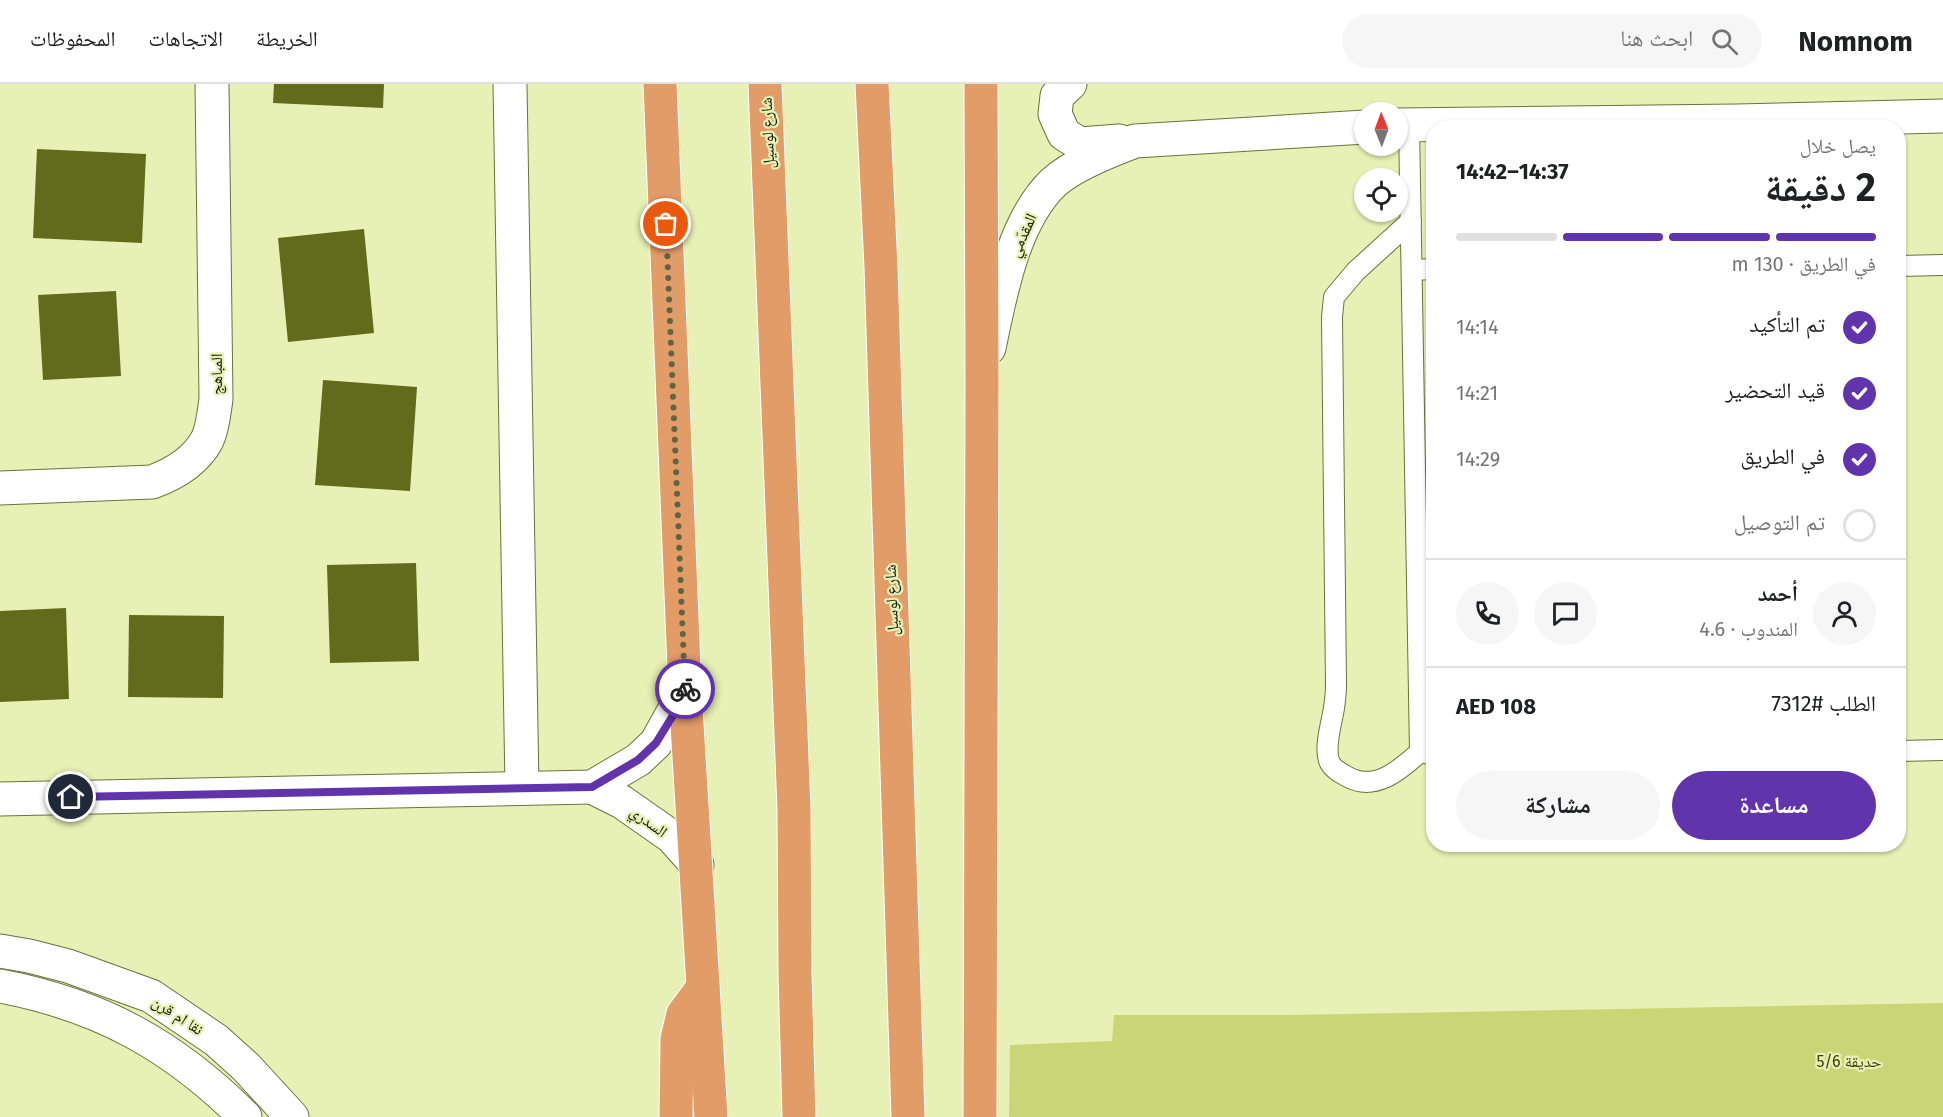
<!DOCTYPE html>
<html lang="ar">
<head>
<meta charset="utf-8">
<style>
	body { margin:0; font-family:"Fira Sans","Noto Naskh Arabic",sans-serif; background:#f6f6f6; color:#202124; direction:rtl; height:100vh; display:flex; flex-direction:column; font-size:22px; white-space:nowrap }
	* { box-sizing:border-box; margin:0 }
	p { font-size:20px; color:#757577 }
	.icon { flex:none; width:33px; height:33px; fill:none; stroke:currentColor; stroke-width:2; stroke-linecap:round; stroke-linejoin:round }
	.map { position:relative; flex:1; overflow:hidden; direction:ltr }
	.drawer { position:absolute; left:1426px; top:36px; width:480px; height:732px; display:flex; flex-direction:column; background:#fff; border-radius:24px; box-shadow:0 2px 4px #0004; direction:rtl }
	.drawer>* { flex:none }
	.needle { width:39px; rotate:359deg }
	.fabs { position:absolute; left:1354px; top:18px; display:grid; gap:12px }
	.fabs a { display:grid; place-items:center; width:54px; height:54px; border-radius:50%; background:#fff; box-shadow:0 2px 4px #0004; font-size:30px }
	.pin { position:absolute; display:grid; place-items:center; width:51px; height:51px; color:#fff; margin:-26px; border:3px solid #fff; border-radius:50%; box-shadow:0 2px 6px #0007 }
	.courier { position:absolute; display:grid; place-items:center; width:60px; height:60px; margin:-30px; border:4px solid #6134ac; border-radius:50%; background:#fff; color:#222; box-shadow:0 2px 8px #0007 }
	.head em { font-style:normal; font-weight:700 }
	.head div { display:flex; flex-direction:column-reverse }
	.head { display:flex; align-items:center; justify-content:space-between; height:102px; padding:0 30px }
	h1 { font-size:39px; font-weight:700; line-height:45px }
	.bar { display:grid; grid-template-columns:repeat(4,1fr); gap:9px 6px; align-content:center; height:72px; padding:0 30px }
	.bar i { height:8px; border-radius:4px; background:#e0e0e0 }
	.bar .current { background:#6134ac }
	.bar p { grid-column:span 4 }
	.line { display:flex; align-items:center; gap:15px; padding:0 30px; border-top:2px solid #e0e0e0 }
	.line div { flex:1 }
	.round { display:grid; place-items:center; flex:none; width:63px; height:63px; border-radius:32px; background:#f6f6f6 }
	ol { padding:0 30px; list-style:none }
	li { display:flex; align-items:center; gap:18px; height:66px }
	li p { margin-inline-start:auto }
	li .icon { padding:6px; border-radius:50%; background:#6134ac; color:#fff; stroke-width:4 }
	li:last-child { color:#757577 }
	li i { width:33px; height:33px; border:3px solid #e0e0e0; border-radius:50% }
	.primary-button { display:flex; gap:12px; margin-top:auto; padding:12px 30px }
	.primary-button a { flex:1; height:69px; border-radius:36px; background:#6134ac; color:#fff; font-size:24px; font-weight:700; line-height:69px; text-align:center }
	.primary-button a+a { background:#f6f6f6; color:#202124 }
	header { display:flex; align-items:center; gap:36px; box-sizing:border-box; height:84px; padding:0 30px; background:#fff; border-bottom:2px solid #e0e0e0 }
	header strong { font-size:28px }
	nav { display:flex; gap:33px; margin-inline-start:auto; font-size:21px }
	.search { width:420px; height:54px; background:#f6f6f6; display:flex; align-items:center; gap:15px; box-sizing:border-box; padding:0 21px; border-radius:33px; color:#757577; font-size:22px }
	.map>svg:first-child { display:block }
	.green { fill:#c9d675 }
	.building { fill:#626a1c }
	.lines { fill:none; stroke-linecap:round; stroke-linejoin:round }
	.service-casing { stroke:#6b723c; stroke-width:22 }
	.minor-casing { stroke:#6b723c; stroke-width:35 }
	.trunk-casing { stroke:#fff; stroke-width:35 }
	.service { stroke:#fff; stroke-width:20 }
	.minor { stroke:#fff; stroke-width:33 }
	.trunk { stroke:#e29c68; stroke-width:33 }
	.done { stroke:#5f6442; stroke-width:6; stroke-dasharray:0 10.8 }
	.route { stroke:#6134ac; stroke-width:8 }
	.labels { text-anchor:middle; stroke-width:4.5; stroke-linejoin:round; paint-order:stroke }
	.street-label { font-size:16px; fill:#161904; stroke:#e7f0b5 }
	.park-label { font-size:16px; fill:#3c4104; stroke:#e7f0b5 }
</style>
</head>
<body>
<header>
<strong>Nomnom</strong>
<div class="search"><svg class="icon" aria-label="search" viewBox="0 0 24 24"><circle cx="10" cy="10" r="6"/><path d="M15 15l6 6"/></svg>ابحث هنا</div>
<nav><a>الخريطة</a><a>الاتجاهات</a><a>المحفوظات</a></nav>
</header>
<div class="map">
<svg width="1943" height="1033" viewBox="0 0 1943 1033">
	<rect width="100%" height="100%" fill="#e7f0b5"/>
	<!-- green -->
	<polygon class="green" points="1943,919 1943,1033 1009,1033 1010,961 1112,957 1114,931 1291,931"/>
	<!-- building -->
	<g class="building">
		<polygon points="274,0 384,0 383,24 273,19"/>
		<polygon points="37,65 146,70 142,159 33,154"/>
		<polygon points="364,145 374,249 288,258 278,154"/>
		<polygon points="116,207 121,292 43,296 38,211"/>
		<polygon points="323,296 417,303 410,407 315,401"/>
		<polygon points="416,479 419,577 330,579 327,481"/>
		<polygon points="66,524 69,615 0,618 0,527"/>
		<polygon points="129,531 224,532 223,614 128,613"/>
	</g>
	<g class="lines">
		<!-- service casing -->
		<g class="service-casing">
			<g id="service">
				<polyline points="1409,41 1420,668 1434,671"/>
				<path d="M1411,137L1356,187L1334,213L1332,233L1336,601C1336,609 1335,617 1334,624C1332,638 1323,665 1330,679C1333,685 1342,690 1348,693C1375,708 1400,686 1420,668"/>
				<polyline points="1899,182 1943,181"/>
				<polyline points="1412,186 1434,185"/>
				<polyline points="1899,667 1943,666"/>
			</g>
		</g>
		<!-- minor casing -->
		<g class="minor-casing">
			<g id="minor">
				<polyline points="510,0 522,704"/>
				<polyline points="1070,0 1057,12 1055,30 1064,50 1080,60 1119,57"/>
				<polyline points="1398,41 1737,37 1943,32"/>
				<path d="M989,264C1000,211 1013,138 1053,99C1072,81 1111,66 1135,57L1365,43"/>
				<path d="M0,404L152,398C174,390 195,378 207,356C213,344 214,328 216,315L212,0"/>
				<polyline points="592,703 622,718 672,753 697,781"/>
				<polyline points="0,715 592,703 638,676 656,659 685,607"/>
				<polyline points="0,867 29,872 68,882 151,912 216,956 246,983 292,1033"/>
				<path d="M0,902C100,921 173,961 245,1033"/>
			</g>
		</g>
		<!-- trunk casing -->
		<g class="trunk-casing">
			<g id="trunk">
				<polyline points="660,0 685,607 711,1033"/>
				<polyline points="765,0 794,725 795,889 799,1033"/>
				<polyline points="872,0 881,183 908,1033"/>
				<polyline points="676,1033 677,955 683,930 703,903"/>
				<polyline points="980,1033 982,298 981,0"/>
			</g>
		</g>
		<!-- service -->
		<use href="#service" class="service"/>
		<!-- minor -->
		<use href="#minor" class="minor"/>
		<!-- trunk -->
		<use href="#trunk" class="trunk"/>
	</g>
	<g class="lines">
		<!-- done -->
		<polyline class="done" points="666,140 685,605"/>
		<!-- route -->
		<polyline class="route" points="71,713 592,703 638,676 656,659 672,633 685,605"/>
	</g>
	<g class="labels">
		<!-- street labels -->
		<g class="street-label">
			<text transform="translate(767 49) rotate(-92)" y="6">شارع لوسيل</text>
			<text transform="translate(1022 151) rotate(-66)" y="6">المقدّمي</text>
			<text transform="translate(216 290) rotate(-90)" y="6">المباهج</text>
			<text transform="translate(891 516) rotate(-92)" y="6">شارع لوسيل</text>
			<text transform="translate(649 737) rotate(36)" y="6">السدري</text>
			<text transform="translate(178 931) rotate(33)" y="6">نقا ام قرن</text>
		</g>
		<!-- park labels -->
		<g class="park-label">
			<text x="1849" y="983">حديقة 5/6</text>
		</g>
	</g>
</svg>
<div class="fabs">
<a><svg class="needle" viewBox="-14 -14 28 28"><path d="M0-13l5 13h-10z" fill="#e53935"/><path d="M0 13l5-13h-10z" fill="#757577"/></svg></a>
<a><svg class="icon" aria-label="locate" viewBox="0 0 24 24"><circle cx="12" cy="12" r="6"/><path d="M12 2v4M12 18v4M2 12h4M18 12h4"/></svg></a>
</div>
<div class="pin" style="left:666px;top:140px;background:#ea580c"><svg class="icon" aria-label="bag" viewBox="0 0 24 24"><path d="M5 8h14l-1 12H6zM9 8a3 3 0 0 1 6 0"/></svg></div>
<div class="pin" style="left:71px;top:713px;background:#1f2937"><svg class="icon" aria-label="home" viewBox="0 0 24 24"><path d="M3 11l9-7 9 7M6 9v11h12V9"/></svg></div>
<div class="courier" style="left:685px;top:605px"><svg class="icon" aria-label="bike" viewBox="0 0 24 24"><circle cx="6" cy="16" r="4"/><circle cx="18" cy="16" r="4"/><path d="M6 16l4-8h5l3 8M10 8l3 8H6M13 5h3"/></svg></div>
<section class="drawer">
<div class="head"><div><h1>2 دقيقة</h1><p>يصل خلال</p></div><em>14:37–14:42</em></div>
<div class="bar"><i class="current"></i><i class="current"></i><i class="current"></i><i></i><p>في الطريق · 130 m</p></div>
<ol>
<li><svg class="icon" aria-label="check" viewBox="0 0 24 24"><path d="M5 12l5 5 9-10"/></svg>تم التأكيد<p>14:14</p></li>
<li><svg class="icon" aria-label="check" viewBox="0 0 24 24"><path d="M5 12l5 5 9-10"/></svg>قيد التحضير<p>14:21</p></li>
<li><svg class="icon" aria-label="check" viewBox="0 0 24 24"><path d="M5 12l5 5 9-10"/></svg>في الطريق<p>14:29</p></li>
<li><i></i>تم التوصيل</li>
</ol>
<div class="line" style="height:108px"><a class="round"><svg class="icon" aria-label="person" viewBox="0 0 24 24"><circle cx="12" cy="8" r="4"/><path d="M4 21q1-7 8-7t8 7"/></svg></a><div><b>أحمد</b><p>المندوب · 4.6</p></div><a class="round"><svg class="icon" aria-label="chat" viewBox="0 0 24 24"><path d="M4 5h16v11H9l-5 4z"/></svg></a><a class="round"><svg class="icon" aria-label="phone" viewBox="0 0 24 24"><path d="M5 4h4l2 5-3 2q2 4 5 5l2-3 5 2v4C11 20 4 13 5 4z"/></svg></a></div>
<div class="line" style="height:78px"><div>الطلب #7312</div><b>AED 108</b></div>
<div class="primary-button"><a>مساعدة</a><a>مشاركة</a></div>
</section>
</div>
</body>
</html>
